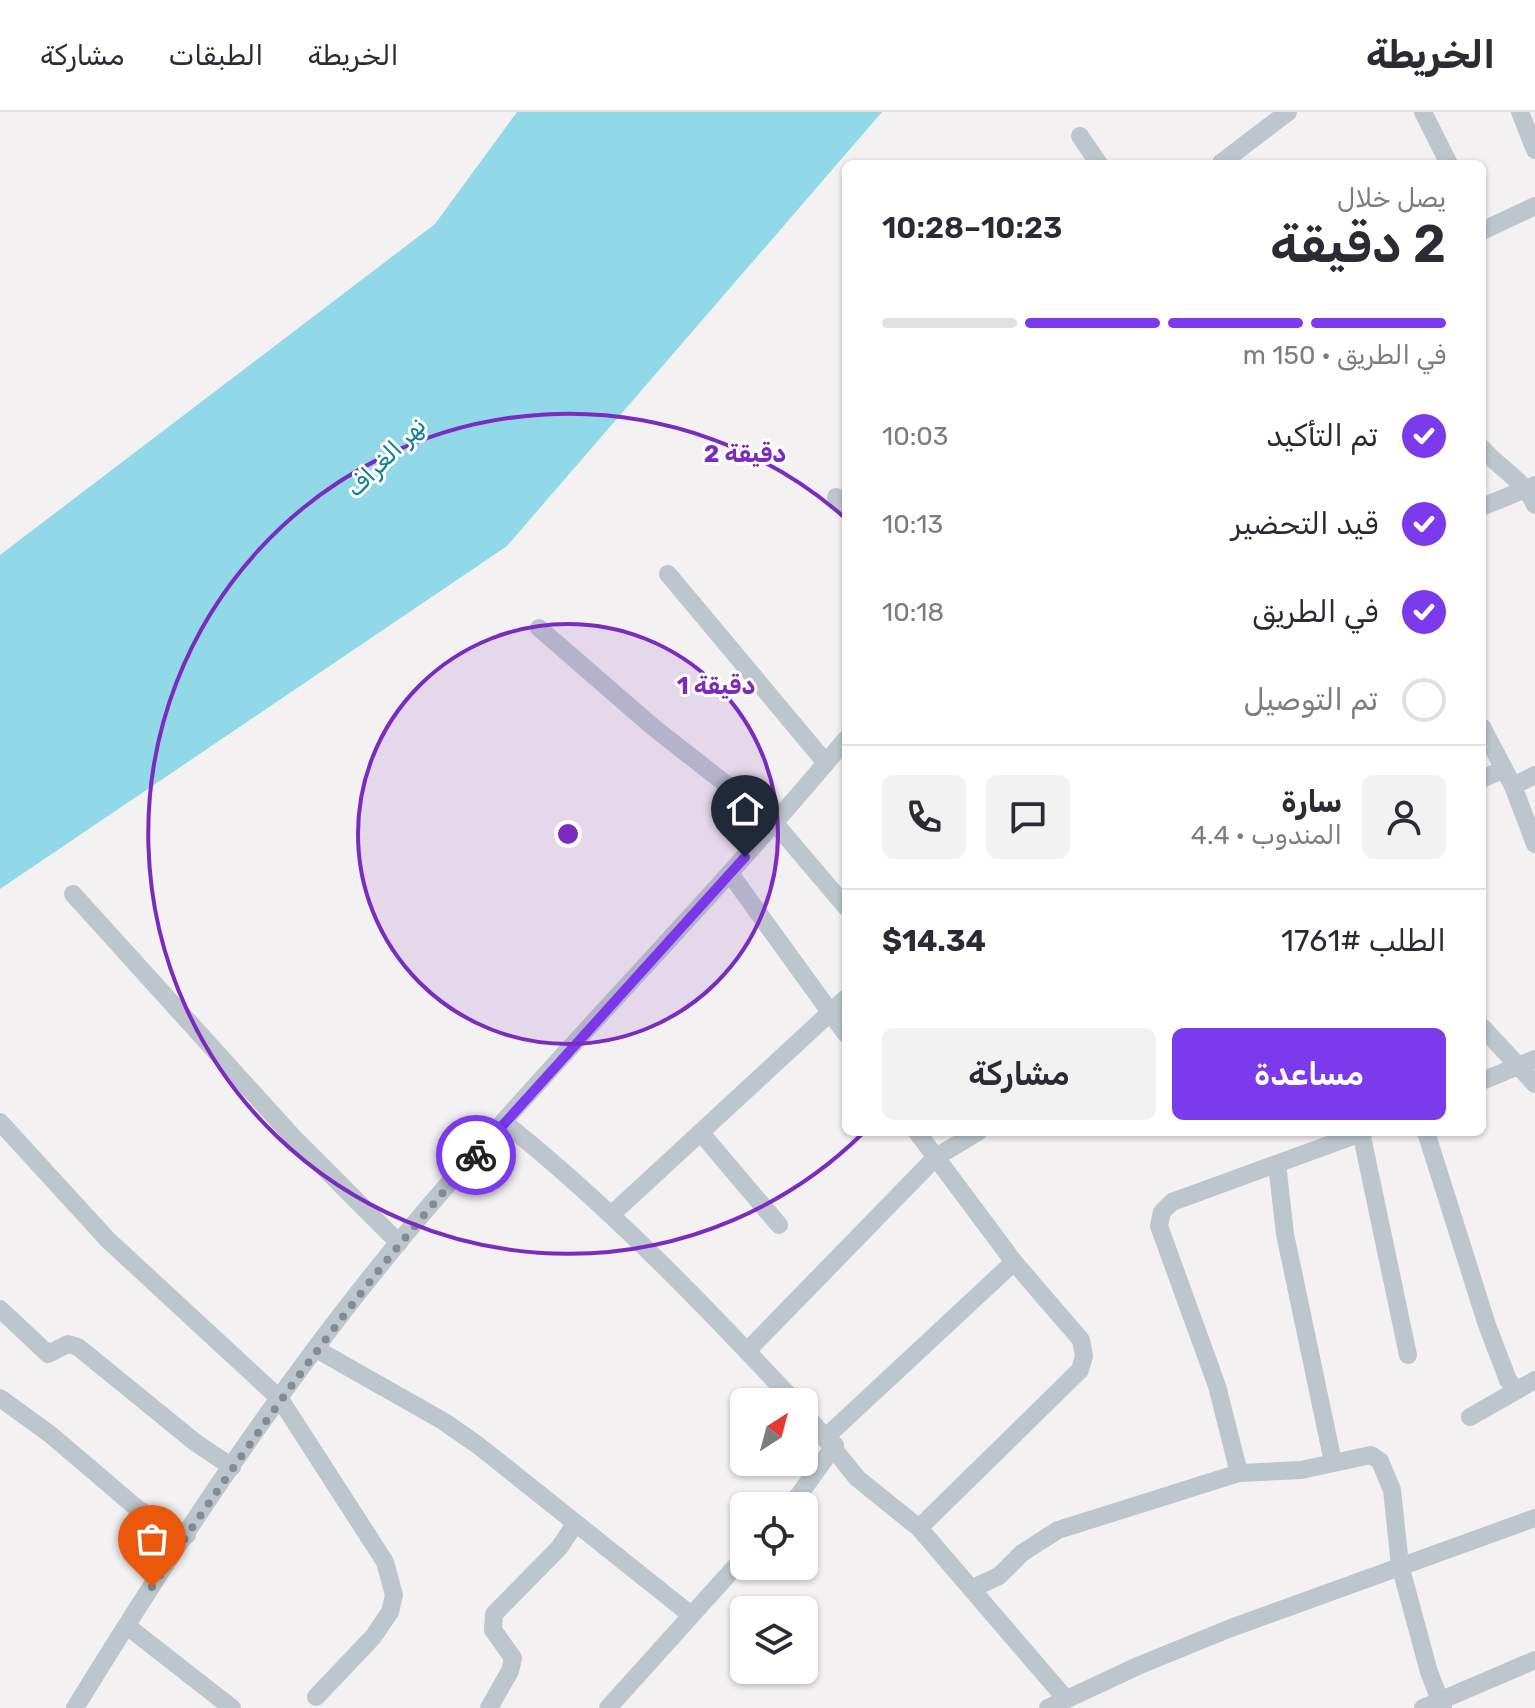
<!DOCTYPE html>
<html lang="ar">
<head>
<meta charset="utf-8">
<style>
	body { margin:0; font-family:Rubik,"Noto Sans Arabic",sans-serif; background:#f2f2f3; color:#2b2b33; direction:rtl; height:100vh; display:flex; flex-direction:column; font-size:30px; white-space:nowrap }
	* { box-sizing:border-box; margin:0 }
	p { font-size:26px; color:#7c7c81 }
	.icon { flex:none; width:44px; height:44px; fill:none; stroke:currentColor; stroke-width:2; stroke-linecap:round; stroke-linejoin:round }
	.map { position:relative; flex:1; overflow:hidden; direction:ltr }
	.sheet { position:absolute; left:842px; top:48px; width:644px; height:976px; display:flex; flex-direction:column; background:#fff; border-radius:12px; box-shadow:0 2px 6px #0004; direction:rtl }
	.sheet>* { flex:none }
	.needle { width:52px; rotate:36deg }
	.tools { position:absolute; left:730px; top:1276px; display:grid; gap:16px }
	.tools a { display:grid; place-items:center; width:88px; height:88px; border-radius:12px; background:#fff; box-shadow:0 2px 6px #0004; font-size:40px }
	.pin { position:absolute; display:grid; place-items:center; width:68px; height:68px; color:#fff; margin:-82px -34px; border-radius:50% 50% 50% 0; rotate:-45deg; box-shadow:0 0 8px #0007 }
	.pin .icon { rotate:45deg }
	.courier { position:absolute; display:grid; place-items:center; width:80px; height:80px; margin:-40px; border:6px solid #7c3aed; border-radius:50%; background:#fff; color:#222; box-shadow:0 2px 10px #0007 }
	.overview em { font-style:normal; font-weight:600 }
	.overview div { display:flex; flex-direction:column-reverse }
	.overview { display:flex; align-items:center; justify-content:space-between; height:136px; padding:0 40px }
	h1 { font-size:52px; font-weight:600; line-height:60px }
	.bar { display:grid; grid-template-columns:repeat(4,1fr); gap:12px 8px; align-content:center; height:96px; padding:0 40px }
	.bar i { height:10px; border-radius:6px; background:#e1e1e2 }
	.bar .active { background:#7c3aed }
	.bar p { grid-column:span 4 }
	.line { display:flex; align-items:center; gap:20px; padding:0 40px; border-top:2px solid #e1e1e2 }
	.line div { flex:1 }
	.round { display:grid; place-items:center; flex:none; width:84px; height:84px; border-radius:12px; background:#f2f2f3 }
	ol { padding:0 40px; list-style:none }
	li { display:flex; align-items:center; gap:24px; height:88px }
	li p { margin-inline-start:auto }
	li .icon { padding:8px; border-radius:50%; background:#7c3aed; color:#fff; stroke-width:4 }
	li:last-child { color:#7c7c81 }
	li i { width:44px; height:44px; border:4px solid #e1e1e2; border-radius:50% }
	.button { display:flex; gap:16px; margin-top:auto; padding:16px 40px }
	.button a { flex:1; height:92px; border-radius:12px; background:#7c3aed; color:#fff; font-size:32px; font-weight:600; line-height:92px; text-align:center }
	.button a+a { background:#f2f2f3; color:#2b2b33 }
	header { display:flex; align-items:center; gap:48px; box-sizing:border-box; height:112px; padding:0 40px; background:#fff; border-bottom:2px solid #e1e1e2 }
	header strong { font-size:38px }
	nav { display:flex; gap:44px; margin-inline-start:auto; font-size:28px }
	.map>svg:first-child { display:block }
	.water { fill:#91d9e9 }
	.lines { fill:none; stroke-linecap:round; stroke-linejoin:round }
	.minor { stroke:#bdc6cd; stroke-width:18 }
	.done { stroke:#848c91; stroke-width:8; stroke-dasharray:0 14.4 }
	.route { stroke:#7c3aed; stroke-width:10 }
	.ring { fill:none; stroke:#7b2cbf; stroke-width:4 }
	.labels { text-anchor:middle; stroke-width:6; stroke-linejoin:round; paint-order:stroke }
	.water-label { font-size:24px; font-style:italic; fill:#128199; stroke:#fff }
	.centre { fill:#7b2cbf; stroke:#fff; stroke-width:4 }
	.ring-label { font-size:24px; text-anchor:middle; font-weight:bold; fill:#7b2cbf; stroke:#fff; stroke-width:6; stroke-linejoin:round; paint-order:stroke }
</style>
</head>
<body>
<header>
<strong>الخريطة</strong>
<nav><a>الخريطة</a><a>الطبقات</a><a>مشاركة</a></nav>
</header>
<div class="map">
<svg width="1535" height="1596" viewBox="0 0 1535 1596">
	<rect width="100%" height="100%" fill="#f3f1f1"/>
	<!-- water -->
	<polygon class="water" points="517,0 882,0 507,434 0,777 0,443 435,112"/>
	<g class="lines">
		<!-- minor -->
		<g class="minor">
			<polyline points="1423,0 1449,52"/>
			<polyline points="1520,0 1535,38"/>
			<polyline points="1080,24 1099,52"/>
			<polyline points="1221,51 1288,0"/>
			<polyline points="1482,119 1535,94"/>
			<path d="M1482,336C1499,356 1525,369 1535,393"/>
			<polyline points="836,385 846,398"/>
			<polyline points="1482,395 1535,373"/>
			<polyline points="668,462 826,651"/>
			<polyline points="539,516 653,615 773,709 846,795"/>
			<polyline points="1482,615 1513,674 1535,732"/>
			<polyline points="1482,667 1504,657"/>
			<polyline points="1513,674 1535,663"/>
			<polyline points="731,763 846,922"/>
			<polyline points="73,782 293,1025 399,1131"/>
			<polyline points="1482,915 1535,972"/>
			<polyline points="1482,969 1535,947"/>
			<polyline points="0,1010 108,1128 280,1287 385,1450 394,1483 390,1500 373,1525 316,1585"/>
			<path d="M505,1011C610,1095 703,1192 795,1290"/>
			<polyline points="917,1020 1014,1150 1081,1228 1084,1244 1080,1258 919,1416"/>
			<polyline points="1361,1020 1408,1243"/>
			<polyline points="1426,1020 1487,1213 1508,1268 1516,1278"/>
			<polyline points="701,1021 779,1113"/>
			<polyline points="1277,1052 1285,1122 1333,1350"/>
			<polyline points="611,1103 846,886"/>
			<polyline points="0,1197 48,1242 68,1232 78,1235 196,1331 232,1355"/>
			<polyline points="316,1237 443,1309 479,1334 691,1503"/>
			<polyline points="747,1239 936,1045 978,1020"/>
			<polyline points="0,1286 51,1323 139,1398 187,1423"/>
			<polyline points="804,1300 857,1366 919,1416 1066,1587"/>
			<polyline points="1470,1305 1535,1268"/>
			<polyline points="827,1324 1014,1150"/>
			<polyline points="1239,1361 1217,1274 1159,1114 1162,1100 1172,1090 1364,1020"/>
			<polyline points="791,1394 835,1333"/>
			<polyline points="973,1476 999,1464 1022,1441 1058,1418 1239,1361 1301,1358 1371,1343 1380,1349 1392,1378 1400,1453 1429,1560 1443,1596"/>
			<polyline points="127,1514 232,1596"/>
			<path d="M75,1596C179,1427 290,1258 419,1106C557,943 709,792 846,627"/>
			<polyline points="489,1596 510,1559 513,1546 493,1518 494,1502 559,1436 575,1412"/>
			<polyline points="608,1596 744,1445"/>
			<polyline points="1048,1596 1140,1553 1231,1516 1535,1406"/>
			<polyline points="1423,1596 1535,1548"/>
		</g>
	</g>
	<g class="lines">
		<!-- done -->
		<path class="done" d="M152,1475C253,1325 355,1178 476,1043"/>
		<!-- route -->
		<polyline class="route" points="476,1043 745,745"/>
	</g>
	<!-- distance rings -->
	<circle cx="568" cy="722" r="210" fill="#7b2cbf" fill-opacity=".12"/>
	<g class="ring">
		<circle cx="568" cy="722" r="210"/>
		<path d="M862 1022A420 420 0 1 1 844 405"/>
	</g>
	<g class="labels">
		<!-- water labels -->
		<g class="water-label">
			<text transform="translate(386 345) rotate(-45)" y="8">نهر الغراف</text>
		</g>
	</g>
	<circle cx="568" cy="722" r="12" class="centre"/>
	<g class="ring-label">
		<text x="745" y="350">2 دقيقة</text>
		<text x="716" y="582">1 دقيقة</text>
	</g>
</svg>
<div class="tools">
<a><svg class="needle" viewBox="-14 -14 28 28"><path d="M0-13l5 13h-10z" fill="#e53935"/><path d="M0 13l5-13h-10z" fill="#7c7c81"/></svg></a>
<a><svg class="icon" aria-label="locate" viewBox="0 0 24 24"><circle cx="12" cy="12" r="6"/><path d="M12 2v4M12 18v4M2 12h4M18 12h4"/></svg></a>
<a><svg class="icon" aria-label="layers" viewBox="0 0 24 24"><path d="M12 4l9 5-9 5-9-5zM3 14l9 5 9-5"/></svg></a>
</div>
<div class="pin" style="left:152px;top:1475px;background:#ea580c"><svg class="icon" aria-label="bag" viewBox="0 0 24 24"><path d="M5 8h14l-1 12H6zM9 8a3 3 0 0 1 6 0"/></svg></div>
<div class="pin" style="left:745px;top:745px;background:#1f2937"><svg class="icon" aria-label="home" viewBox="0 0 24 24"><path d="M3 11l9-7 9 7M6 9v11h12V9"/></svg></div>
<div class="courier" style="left:476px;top:1043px"><svg class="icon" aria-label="bike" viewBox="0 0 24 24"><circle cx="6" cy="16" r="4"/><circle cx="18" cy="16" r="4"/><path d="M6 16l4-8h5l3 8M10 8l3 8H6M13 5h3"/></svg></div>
<section class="sheet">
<div class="overview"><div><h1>2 دقيقة</h1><p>يصل خلال</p></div><em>10:23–10:28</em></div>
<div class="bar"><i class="active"></i><i class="active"></i><i class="active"></i><i></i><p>في الطريق · 150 m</p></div>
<ol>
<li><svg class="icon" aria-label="check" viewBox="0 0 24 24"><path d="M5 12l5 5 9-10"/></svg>تم التأكيد<p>10:03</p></li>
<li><svg class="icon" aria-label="check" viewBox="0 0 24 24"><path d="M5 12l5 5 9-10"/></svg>قيد التحضير<p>10:13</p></li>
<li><svg class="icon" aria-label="check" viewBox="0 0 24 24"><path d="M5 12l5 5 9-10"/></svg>في الطريق<p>10:18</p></li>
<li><i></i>تم التوصيل</li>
</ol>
<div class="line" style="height:144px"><a class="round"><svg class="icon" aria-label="person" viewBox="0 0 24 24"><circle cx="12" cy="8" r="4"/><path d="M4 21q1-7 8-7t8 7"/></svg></a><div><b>سارة</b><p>المندوب · 4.4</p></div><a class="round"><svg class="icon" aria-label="chat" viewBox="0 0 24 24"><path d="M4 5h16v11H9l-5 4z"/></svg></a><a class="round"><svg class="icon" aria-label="phone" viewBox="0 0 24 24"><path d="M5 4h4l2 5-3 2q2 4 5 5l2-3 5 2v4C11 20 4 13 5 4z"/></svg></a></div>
<div class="line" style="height:104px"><div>الطلب #1761</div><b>$14.34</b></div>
<div class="button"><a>مساعدة</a><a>مشاركة</a></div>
</section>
</div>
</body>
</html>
